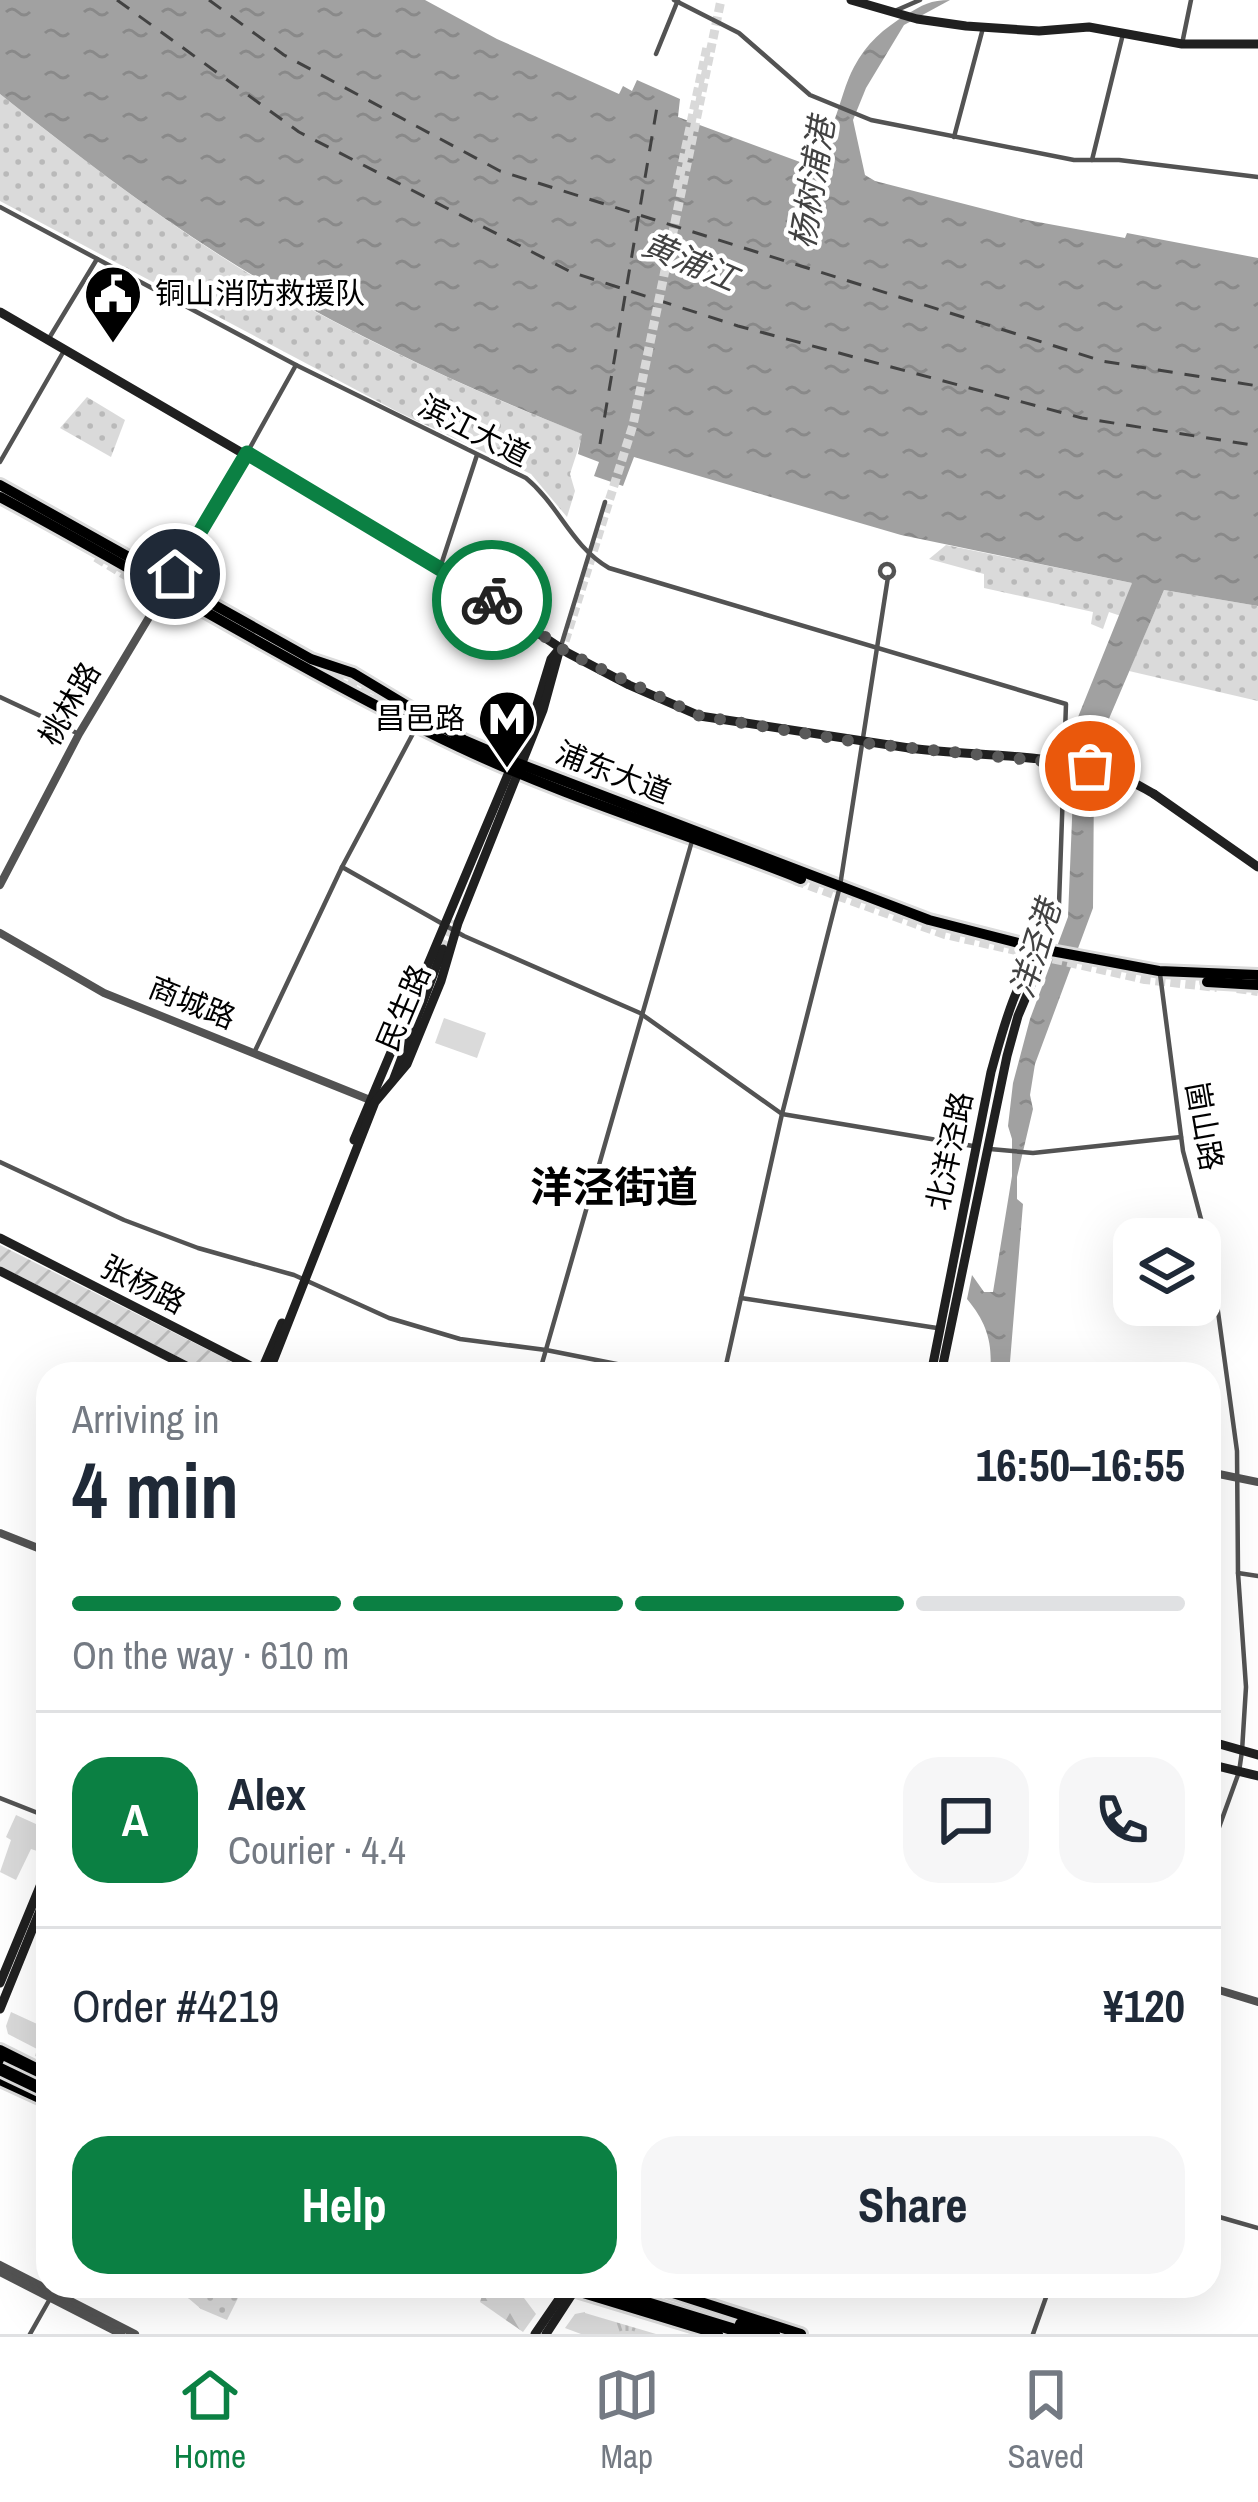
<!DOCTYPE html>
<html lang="en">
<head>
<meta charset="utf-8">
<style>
	body { margin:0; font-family:"Archivo Narrow","Noto Sans SC",sans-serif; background:#f6f6f7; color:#1f2937; height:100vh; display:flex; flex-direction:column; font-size:45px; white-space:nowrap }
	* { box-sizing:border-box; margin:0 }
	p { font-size:39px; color:#747a83 }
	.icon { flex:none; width:66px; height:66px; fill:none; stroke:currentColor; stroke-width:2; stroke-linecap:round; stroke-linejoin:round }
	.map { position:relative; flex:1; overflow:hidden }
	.drawer { position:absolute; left:36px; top:1362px; width:1185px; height:936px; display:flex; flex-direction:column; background:#fff; border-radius:36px; box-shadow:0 12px 48px #0002 }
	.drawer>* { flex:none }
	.fabs { position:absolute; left:1113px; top:1218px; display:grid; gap:24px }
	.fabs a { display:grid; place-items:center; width:108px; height:108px; border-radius:24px; background:#fff; box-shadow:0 12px 48px #0002; font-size:60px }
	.pin { position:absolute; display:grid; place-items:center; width:102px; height:102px; color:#fff; margin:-51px; border:6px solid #fff; border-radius:50%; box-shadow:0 3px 12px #0007 }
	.courier { position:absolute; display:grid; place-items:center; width:120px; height:120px; margin:-60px; border:9px solid #0b8043; border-radius:50%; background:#fff; color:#222; box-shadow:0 3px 15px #0007 }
	.overview em { font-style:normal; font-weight:700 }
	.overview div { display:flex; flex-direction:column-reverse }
	.overview { display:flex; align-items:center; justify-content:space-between; height:204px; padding:0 36px }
	h1 { font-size:78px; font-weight:700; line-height:90px }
	.bar { display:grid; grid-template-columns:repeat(4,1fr); gap:18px 12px; align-content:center; height:144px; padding:0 36px }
	.bar i { height:15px; border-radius:9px; background:#e0e1e3 }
	.bar .selected { background:#0b8043 }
	.bar p { grid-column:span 4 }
	.line { display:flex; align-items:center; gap:30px; padding:0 36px; border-top:3px solid #e0e1e3 }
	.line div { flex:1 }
	.round { display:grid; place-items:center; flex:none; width:126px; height:126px; border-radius:36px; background:#f6f6f7 }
	.action { display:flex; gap:24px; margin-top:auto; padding:24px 36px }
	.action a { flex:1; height:138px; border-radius:36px; background:#0b8043; color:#fff; font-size:48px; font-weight:700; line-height:138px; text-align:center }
	.action a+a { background:#f6f6f7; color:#1f2937 }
	.dock { display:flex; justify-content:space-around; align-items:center; height:168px; border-top:3px solid #e0e1e3; background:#fff; font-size:33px; color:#747a83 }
	.dock a { display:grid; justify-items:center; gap:6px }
	.dock .selected { color:#0b8043 }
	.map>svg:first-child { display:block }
	.grass { fill:url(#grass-tufts) }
	.forest { fill:url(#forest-firs) }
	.park { fill:url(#park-dots) }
	.garden { fill:url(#garden-furrows) }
	.pitch { fill:#dadada }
	.water { fill:url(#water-ripples) }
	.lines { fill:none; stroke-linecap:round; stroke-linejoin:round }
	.ferry { stroke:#424242; stroke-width:3; stroke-dasharray:15 12; stroke-linecap:butt }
	.secondary-tunnel { stroke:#d9d9d9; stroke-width:9; stroke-dasharray:9 4.5; stroke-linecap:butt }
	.primary-tunnel { stroke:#d9d9d9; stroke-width:10; stroke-dasharray:10 5; stroke-linecap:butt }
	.primary-casing { stroke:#dbdbdb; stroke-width:16 }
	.trunk-casing { stroke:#dbdbdb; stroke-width:18 }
	.minor { stroke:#535353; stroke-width:4.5 }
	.tertiary { stroke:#535353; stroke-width:8 }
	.secondary { stroke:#202020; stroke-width:9 }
	.primary { stroke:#000; stroke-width:10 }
	.trunk { stroke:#000; stroke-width:12 }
	.trunk-bridge-casing { stroke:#dbdbdb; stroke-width:18; stroke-linecap:butt }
	.secondary-bridge { stroke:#202020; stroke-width:9 }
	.trunk-bridge { stroke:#000; stroke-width:12 }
	.done { stroke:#595959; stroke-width:12; stroke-dasharray:0 21.6 }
	.route { stroke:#0b8043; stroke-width:15 }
	.labels { text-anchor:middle; stroke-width:9; stroke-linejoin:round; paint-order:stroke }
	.poi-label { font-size:30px; fill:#000; stroke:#fff; text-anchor:start }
	.street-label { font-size:30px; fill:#000; stroke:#fff }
	.water-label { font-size:33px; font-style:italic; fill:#424242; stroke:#fff }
	.district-label { font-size:42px; font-weight:bold; fill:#000; stroke:#fff }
</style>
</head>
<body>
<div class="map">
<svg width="1258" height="2334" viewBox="0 0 1258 2334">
	<defs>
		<pattern id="grass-tufts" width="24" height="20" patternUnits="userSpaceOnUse" patternTransform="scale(3)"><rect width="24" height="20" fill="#dadada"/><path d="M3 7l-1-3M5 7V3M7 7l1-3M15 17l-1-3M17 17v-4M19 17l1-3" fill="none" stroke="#b9b9b9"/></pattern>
		<pattern id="forest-firs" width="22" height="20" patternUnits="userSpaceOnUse" patternTransform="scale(3)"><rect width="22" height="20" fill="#dadada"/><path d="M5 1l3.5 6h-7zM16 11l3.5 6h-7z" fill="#b9b9b9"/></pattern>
		<pattern id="park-dots" width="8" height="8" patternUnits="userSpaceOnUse" patternTransform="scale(3)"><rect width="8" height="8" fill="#dadada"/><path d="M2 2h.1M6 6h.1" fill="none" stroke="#b9b9b9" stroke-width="1.8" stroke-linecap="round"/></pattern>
		<pattern id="garden-furrows" width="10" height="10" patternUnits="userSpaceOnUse" patternTransform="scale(3)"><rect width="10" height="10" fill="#dadada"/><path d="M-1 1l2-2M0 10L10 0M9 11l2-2" fill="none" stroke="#b9b9b9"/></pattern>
		<pattern id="water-ripples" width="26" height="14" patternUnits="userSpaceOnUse" patternTransform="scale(3)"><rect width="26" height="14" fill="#a1a1a1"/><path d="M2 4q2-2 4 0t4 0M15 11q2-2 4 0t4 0" fill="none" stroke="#898989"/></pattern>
	</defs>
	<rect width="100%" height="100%" fill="#fff"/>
	<!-- grass -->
	<polygon class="grass" points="585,2312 585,2313 656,2334 581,2334 565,2328 575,2314"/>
	<!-- forest -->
	<g class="forest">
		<polygon points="11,2012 48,2029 48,2062 35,2056 37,2049 8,2034 6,2026"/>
		<polygon points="485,2286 515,2286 536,2314 523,2332 480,2302"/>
	</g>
	<!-- park -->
	<g class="park">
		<path d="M0,94C88,164 178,233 276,290C375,346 477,393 583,434L570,474L575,491L567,517L531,474L398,412L0,201Z"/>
		<polygon points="87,397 125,420 111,457 60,428"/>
		<polygon points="946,545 1132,583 1121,616 1109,612 1103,629 1091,624 1093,612 984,588 984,574 929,559"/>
		<polygon points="1164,590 1258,606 1258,701 1129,671"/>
		<polygon points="192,2286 244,2286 227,2320 201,2309 187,2297"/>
	</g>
	<!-- garden -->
	<polygon class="garden" points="0,1245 248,1370 247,1374 212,1374 0,1266"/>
	<!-- pitch -->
	<g class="pitch">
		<polygon points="444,1018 486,1033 477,1058 435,1043"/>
		<polygon points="16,1815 47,1829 37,1851 31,1849 16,1880 0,1872 11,1840 6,1837"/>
	</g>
	<!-- water -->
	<path class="water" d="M0,0H425L497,39L619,94L623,86L632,91L637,80L680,99L678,117L800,162C836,148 837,98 854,67C866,44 884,28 906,15C922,5 931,0 950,0L904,25L866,88L853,120L865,175L875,181L1027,220L1125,238L1127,233L1258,258V606L1164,590L1105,728L1101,727L1094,779L1093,908L1035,1064L1030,1095L1033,1109L1017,1177V1199L1023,1204L1009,1374H990C993,1343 987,1323 967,1299L972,1275L984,1292H993L1012,1176V1139L1008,1126L1013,1083L1030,1019L1068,917L1076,722L1132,583L901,535L634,457L623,486L594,476L599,462L578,454L582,434C477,392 374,346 276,289C178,233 88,164 0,94Z"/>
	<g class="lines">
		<!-- ferry -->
		<g class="ferry">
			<polyline points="117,0 299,132 571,272 738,326 1082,418 1258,446"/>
			<polyline points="209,0 284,55 500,171 1102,361 1258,386"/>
			<polyline points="600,444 657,107"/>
		</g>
		<!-- secondary-tunnel -->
		<g class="secondary-tunnel">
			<polyline points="677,189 707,47"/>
			<polyline points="561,654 633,425 721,0"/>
			<polyline points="443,949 455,921"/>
		</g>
		<!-- primary-tunnel -->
		<g class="primary-tunnel">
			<polyline points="96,557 147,588 183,603"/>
			<polyline points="322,666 443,732"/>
			<polyline points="795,880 945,934 1145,979 1217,987"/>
			<polyline points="1237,988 1258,991"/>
		</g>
		<!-- primary casing -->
		<g class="primary-casing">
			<g id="primary">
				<polyline points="0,485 311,659 353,673 464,740 520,764 929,920 1046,950 1159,971 1258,975"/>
				<path d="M0,497C153,579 302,672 459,747C569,799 688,834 801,879"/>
				<polyline points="1207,982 1258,985"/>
				<polyline points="0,2050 48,2074"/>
				<polyline points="0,2080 48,2102"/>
				<polyline points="560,2286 718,2334"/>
				<polyline points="651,2286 801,2334"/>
			</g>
		</g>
		<!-- trunk casing -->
		<g class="trunk-casing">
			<g id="trunk">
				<polyline points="0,2060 48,2083"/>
				<polyline points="591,2286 748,2334"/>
				<polyline points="741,2324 774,2334"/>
			</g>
		</g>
		<!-- minor -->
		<g class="minor">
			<polyline points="674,0 739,33 810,95 871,120 1074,160 1119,160 1258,177"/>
			<polyline points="897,10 920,0"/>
			<polyline points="1182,44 1191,0"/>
			<polyline points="656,54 678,0"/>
			<polyline points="954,137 983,28"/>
			<polyline points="1092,160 1123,34"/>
			<path d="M0,207L296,365L526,478C559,505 571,546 609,568L1066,704L1059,904L1046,949"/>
			<polyline points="48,340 97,259"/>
			<polyline points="247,453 296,365"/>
			<polyline points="0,462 65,349"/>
			<circle cx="887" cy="571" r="7"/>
			<polyline points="440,568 477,455"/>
			<polyline points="561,646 605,502"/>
			<polyline points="0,697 79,734"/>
			<polyline points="342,867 464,936 640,1013 782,1114 973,1146"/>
			<polyline points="1160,974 1183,1151 1210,1253 1237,1451 1238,1573 1246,1687 1242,1751 1239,1772 1209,1855"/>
			<polyline points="254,1053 342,867 417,726"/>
			<polyline points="990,1149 1033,1153 1181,1137"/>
			<polyline points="0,1162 124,1220 198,1248 294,1275 389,1318 460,1339 546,1350 667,1374"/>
			<polyline points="741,1298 937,1328"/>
			<polyline points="539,1374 692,841"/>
			<polyline points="724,1374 782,1114 840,886 888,577"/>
			<polyline points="1238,1573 1258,1576"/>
			<polyline points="0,1798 48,1817"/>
			<polyline points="1209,2214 1258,2228"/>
			<polyline points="30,2334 51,2297"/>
			<polyline points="1033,2334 1050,2286"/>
		</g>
		<!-- tertiary -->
		<g class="tertiary">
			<polyline points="0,885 79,734 247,454"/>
			<polyline points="0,933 104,993 375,1102"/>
			<polyline points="1209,1472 1258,1482"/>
			<polyline points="0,1533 48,1552"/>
			<polyline points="1209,1987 1258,2002"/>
			<polyline points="0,2265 135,2334"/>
			<polyline points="0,2272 121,2334"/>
		</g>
		<!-- secondary -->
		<g class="secondary">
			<polyline points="851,0 917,19 966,26 1039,31 1089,27 1182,44 1258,44"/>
			<polyline points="0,312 440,568 568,653 629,685 700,716 909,748"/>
			<polyline points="1154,794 1258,867"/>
			<polyline points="394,1078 443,949"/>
			<polyline points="354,1140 536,708 551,659 560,648"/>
			<polyline points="0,1238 266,1374"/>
			<polyline points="0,1271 202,1374"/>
			<polyline points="260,1374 282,1323"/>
			<polyline points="268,1374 375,1102 407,1064 441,981 458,923 543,710 560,648"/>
			<path d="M931,1374L991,1072C1000,1041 1018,965 1046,950"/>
			<polyline points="941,1374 1007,1056 1018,1016 1046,950"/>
			<polyline points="1209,1741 1258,1755"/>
			<polyline points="1209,1764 1258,1776"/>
			<polyline points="0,1983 48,1867"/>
			<polyline points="0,2009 48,1891"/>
			<polyline points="535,2334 568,2286"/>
			<polyline points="546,2334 576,2288"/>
		</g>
		<!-- primary -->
		<use href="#primary" class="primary"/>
		<!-- trunk -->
		<use href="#trunk" class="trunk"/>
		<!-- trunk-bridge casing -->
		<g class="trunk-bridge-casing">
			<polyline id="trunk-bridge" points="0,2069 48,2092"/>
		</g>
		<!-- secondary-bridge -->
		<path class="secondary-bridge" d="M909,748C990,759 1083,749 1154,794"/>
		<!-- trunk-bridge -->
		<use href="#trunk-bridge" class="trunk-bridge"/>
	</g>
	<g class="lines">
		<!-- done -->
		<polyline class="done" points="492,600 568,653 700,716 863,743 1090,766"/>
		<!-- route -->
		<polyline class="route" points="175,574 247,453 492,600"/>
	</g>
	<!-- icons -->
	<defs>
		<g id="civic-pin" transform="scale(3)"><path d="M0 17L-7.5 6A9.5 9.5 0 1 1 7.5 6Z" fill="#000" stroke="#fff"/><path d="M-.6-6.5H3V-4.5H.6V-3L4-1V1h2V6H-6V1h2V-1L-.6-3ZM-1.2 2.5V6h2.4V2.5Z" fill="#fff"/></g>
		<g id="metro-pin" transform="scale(3)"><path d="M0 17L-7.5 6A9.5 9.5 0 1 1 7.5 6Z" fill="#000" stroke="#fff"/><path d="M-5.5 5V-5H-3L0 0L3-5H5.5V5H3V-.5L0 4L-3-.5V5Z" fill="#fff"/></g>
	</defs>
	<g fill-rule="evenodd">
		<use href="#civic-pin" x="113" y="294"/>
		<use href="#metro-pin" x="507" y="719"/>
	</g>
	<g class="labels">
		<!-- poi labels -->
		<g class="poi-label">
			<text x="155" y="304">铜山消防救援队</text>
			<text x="465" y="729" text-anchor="end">昌邑路</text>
		</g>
		<!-- street labels -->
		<g class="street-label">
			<text transform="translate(474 431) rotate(27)" y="10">滨江大道</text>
			<text transform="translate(70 704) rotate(-60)" y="10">桃林路</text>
			<text transform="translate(613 773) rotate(21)" y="10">浦东大道</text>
			<text transform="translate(192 1003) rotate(22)" y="10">商城路</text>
			<text transform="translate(404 1008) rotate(-67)" y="10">民生路</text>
			<text transform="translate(1204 1126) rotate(80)" y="10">崮山路</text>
			<text transform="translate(950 1151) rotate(-78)" y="10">北洋泾路</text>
			<text transform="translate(143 1285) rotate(27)" y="10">张杨路</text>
		</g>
		<!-- water labels -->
		<g class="water-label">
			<text transform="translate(812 183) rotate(-81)" y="12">杨树浦港</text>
			<text transform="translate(690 261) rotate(23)" y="12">黄浦江</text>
			<text transform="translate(1035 949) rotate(-73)" y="12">洋泾港</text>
		</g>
		<!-- district labels -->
		<g class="district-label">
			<text x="614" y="1202">洋泾街道</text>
		</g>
	</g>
</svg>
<div class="fabs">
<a><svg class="icon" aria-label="layers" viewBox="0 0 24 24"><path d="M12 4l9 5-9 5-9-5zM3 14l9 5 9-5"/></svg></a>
</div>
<div class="pin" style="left:1090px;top:766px;background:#ea580c"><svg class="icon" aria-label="bag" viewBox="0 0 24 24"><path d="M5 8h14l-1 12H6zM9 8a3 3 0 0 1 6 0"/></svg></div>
<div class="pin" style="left:175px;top:574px;background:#1f2937"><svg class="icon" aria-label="home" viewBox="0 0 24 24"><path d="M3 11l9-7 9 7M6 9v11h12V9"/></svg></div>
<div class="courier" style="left:492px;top:600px"><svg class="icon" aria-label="bike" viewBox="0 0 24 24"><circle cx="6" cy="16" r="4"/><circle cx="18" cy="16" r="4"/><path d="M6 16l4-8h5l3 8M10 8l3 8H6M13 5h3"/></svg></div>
<section class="drawer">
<div class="overview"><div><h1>4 min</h1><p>Arriving in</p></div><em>16:50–16:55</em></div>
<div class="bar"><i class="selected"></i><i class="selected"></i><i class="selected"></i><i></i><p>On the way · 610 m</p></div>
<div class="line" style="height:216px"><b class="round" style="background:#0b8043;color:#fff">A</b><div><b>Alex</b><p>Courier · 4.4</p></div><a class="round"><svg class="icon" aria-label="chat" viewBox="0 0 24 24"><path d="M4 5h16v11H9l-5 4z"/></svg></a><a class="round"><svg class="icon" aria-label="phone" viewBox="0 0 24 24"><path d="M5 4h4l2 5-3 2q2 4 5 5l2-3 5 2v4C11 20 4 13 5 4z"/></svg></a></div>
<div class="line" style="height:156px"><div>Order #4219</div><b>¥120</b></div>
<div class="action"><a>Help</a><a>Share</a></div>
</section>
</div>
<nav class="dock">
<a class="selected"><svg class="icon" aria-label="home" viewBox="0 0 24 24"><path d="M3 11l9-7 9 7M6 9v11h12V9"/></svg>Home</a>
<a><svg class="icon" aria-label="map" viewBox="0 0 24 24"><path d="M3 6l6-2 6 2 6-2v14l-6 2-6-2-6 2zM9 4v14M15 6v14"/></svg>Map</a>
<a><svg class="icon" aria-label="saved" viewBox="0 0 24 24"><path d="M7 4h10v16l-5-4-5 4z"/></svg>Saved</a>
</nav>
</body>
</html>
